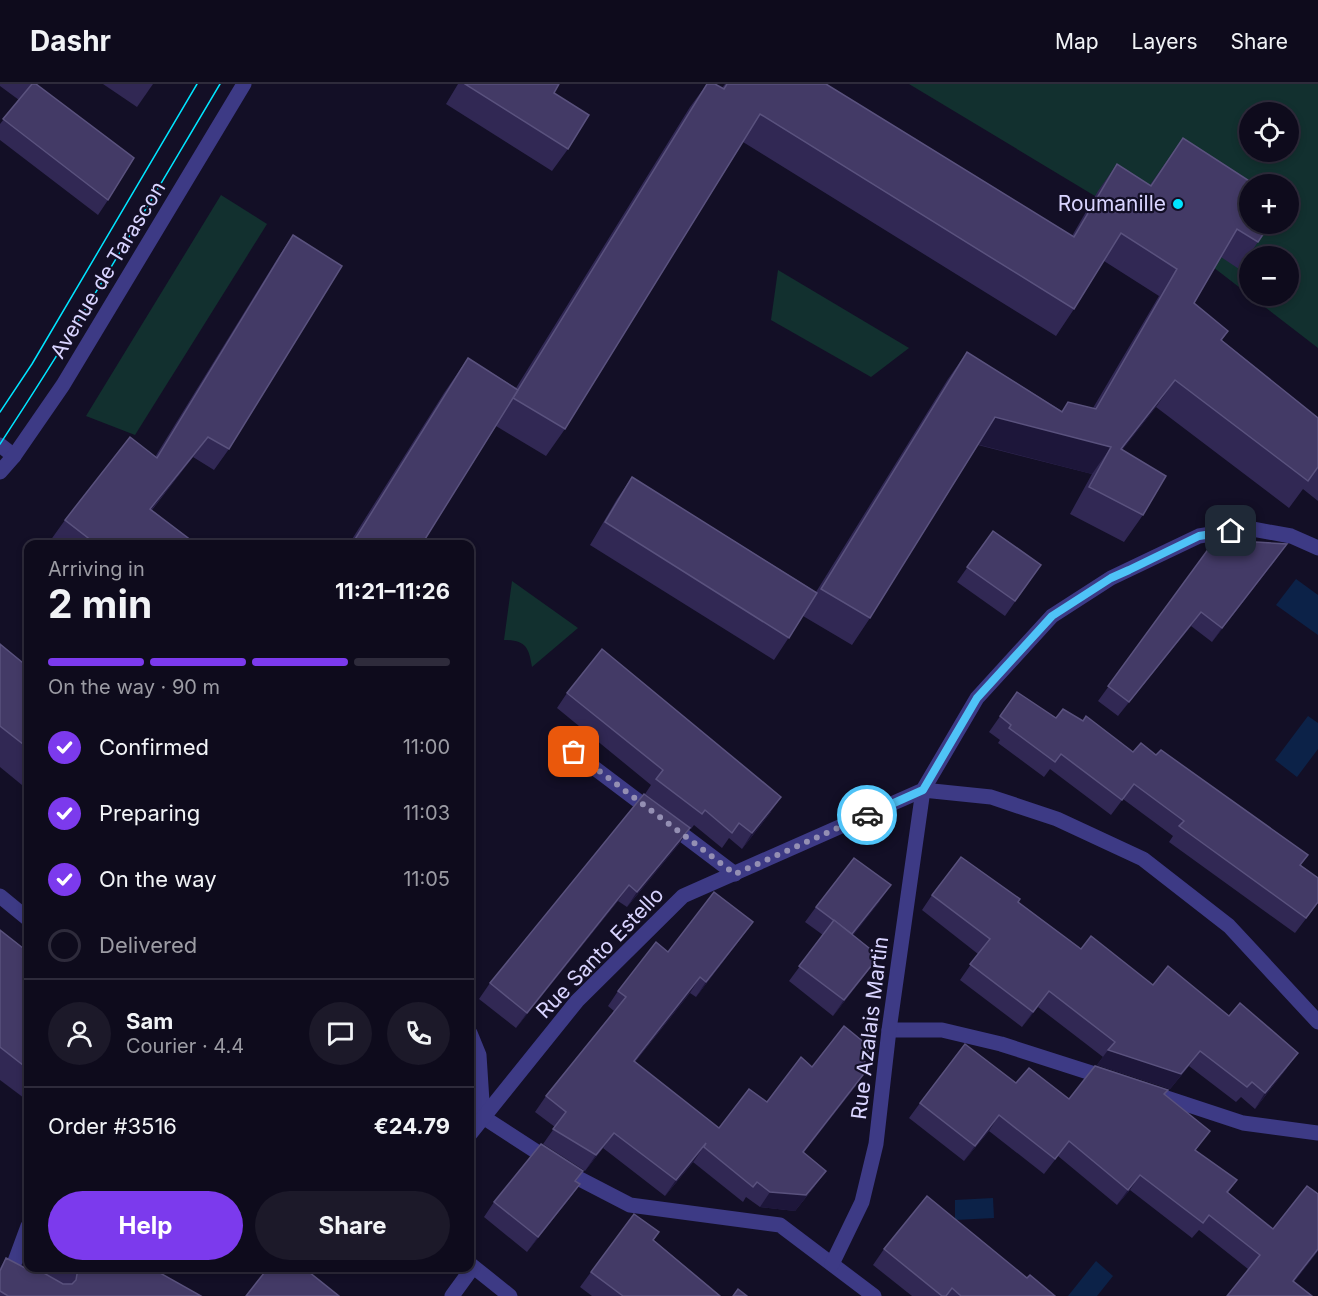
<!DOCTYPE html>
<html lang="en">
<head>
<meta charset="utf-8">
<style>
	body { margin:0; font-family:Inter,sans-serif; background:#1c1929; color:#f1f3f6; height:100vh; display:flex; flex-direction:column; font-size:22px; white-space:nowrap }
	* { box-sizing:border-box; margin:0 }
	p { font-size:20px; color:#9b9ba3 }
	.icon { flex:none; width:33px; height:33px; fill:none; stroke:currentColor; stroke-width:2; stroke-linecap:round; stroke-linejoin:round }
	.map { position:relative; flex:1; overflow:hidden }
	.drawer { position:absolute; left:24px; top:456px; width:450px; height:732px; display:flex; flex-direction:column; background:#0e0b1c; border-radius:12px; box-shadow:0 3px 9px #0003,0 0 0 2px #2e2b3b }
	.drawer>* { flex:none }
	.fabs { position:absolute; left:1239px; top:18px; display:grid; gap:12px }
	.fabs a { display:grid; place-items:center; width:60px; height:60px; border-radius:50%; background:#0e0b1c; box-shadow:0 3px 9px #0003,0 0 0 2px #2e2b3b; font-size:30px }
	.pin { position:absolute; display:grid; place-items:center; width:51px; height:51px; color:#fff; margin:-26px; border-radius:12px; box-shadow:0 3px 9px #0006 }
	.courier { position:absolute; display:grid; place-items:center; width:60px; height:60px; margin:-30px; border:4px solid #4fc3f7; border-radius:50%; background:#fff; color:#222; box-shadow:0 2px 8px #0007 }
	.head em { font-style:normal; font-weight:700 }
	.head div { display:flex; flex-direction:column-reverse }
	.head { display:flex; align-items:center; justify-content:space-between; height:102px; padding:0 24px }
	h1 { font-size:39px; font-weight:700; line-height:45px }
	.bar { display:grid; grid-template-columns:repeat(4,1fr); gap:9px 6px; align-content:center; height:72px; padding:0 24px }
	.bar i { height:8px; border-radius:4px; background:#2e2b3b }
	.bar .on { background:#7c3aed }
	.bar p { grid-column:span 4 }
	.line { display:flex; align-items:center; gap:15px; padding:0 24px; border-top:2px solid #2e2b3b }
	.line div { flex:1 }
	.round { display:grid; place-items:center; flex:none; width:63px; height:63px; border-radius:32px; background:#1c1929 }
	ol { padding:0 24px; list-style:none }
	li { display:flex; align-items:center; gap:18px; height:66px }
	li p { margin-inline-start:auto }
	li .icon { padding:6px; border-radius:50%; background:#7c3aed; color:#fff; stroke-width:4 }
	li:last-child { color:#9b9ba3 }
	li i { width:33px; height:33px; border:3px solid #2e2b3b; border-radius:50% }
	.primary-button { display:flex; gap:12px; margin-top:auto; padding:12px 24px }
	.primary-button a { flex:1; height:69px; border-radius:36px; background:#7c3aed; color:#fff; font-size:24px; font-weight:700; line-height:69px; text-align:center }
	.primary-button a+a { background:#1c1929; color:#f1f3f6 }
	header { display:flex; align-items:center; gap:36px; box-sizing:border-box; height:84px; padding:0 30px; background:#0e0b1c; border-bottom:2px solid #2e2b3b }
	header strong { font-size:28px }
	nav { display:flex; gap:33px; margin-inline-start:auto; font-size:21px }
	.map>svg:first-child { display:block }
	.green { fill:#12302f; fill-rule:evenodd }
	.water { fill:#0c2248 }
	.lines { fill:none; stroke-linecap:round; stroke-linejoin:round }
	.minor { stroke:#3d3a85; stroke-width:15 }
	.tram { stroke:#00e5ff; stroke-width:1.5 }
	.wall { fill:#312854 }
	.shaded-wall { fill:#1d163a }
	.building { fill:#433a66; stroke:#5a527e; stroke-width:1.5 }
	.done { stroke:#948fb3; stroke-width:6; stroke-dasharray:0 10.8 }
	.route { stroke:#4fc3f7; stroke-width:8 }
	.poi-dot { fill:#00e5ff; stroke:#130f26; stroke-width:2 }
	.labels { text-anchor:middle; stroke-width:4.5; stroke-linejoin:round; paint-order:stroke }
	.poi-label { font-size:21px; fill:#d9d4ff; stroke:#130f26; text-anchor:end }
	.street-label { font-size:21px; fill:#d9d4ff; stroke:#130f26 }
</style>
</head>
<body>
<header>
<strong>Dashr</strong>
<nav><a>Map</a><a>Layers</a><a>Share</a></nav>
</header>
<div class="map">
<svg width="1318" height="1212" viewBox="0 0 1318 1212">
	<rect width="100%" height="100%" fill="#130f26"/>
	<!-- green -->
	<g class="green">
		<path d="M909,0H1318V264L1213,183ZM1250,28H1288V68H1250ZM1250,100H1288V140H1250ZM1250,172H1288V212H1250Z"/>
		<polygon points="221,111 267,140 135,351 86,332"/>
		<polygon points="778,186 909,264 871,293 771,236"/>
		<path d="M512,497L578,544L532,583C529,563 525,556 504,556Z"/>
	</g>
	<!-- water -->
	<g class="water">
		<polygon points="1296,495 1318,511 1318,551 1276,521"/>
		<polygon points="1308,632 1318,639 1318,665 1297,693 1275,676"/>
		<polygon points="993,1114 994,1134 955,1136 955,1116"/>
		<polygon points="1096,1177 1113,1192 1097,1212 1068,1212"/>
	</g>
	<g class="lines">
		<!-- minor -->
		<g class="minor">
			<polyline points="0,361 14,372"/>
			<polyline points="0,388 14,372 63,301 244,0"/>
			<polyline points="556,655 735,790"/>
			<polyline points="0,812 28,835"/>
			<polyline points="889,946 942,946 1001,960 1110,995"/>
			<polyline points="470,949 479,971 483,1033 574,1092 630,1121 780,1141 874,1212"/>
			<polyline points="1152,1009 1243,1039 1318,1049"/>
			<polyline points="470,1050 577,917 683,812 923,706 977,614 1052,532 1111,494 1199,452 1247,444 1291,452 1318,464"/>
			<polyline points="28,1142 11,1188 53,1212"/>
			<polyline points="470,1180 510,1212"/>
			<polyline points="832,1180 862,1118 876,1060 889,946 923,706 991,713 1057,735 1143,775 1229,842 1318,938"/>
			<polyline points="452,1212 473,1183"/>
		</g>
		<!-- tram -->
		<g class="tram">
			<polyline points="0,328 32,280 197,0"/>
			<path d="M0,360C78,242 148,121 220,0"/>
		</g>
	</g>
	<!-- wall -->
	<g class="wall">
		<polygon points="0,0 36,0 108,116 98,131 0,56 0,40 19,16 0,2"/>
		<polygon points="103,0 153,0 137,23"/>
		<polygon points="458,0 559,0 554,9 568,65 552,87 446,20"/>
		<polygon points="707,0 722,4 725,0 826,0 1072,152 1098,107 1117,80 1150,101 1183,54 1258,158 1239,185 1221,173 1194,219 1228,247 1222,256 1318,334 1318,417 1303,405 1289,424 1156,323 1122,366 1143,431 1124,458 1070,430 1092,390 978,361 870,534 852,561 803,532 774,576 590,461 617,415 632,393 816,508 948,295 967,268 1062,327 1093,324 1159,212 1104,177 1074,225 1056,252 743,58 565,345 546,372 496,342 422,460 349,460 444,309 468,274 516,304 690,23"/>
		<polygon points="293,151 229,365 214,386 193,373 152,426 196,460 55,460 50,457 65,436 155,373 279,172"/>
		<polygon points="993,447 1041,481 1005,532 957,498"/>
		<polygon points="1212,460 1277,474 1212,558 1191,542 1118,632 1098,617"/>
		<polygon points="0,560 28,583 28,706 0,683"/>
		<polygon points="1017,608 1056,634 1133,668 1156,671 1318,794 1318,819 1295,849 1169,758 1173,752 1123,715 1111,731 1050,685 1044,693 998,659 1000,656 989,648"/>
		<polygon points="567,609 771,728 742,765 729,754 722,764 694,741 691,745 645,710 651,701 557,624"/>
		<polygon points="690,744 679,760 627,823 618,817 516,944 479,915 490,899"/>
		<polygon points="932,811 1018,819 1081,865 1153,901 1287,984 1255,1025 1241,1013 1236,1018 1189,982 1170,1005 1097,981 1103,973 1038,923 1022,943 960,896 978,870 922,826"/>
		<polygon points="880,817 853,851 868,887 833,932 789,897 823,851 805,838 816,823"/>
		<polygon points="0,846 28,868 28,1017 0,996"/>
		<polygon points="742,853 696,913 690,909 635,978 719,1044 767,1018 812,983 862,976 859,998 803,1069 815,1102 795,1127 760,1123 746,1113 743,1118 693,1078 694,1077 665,1112 603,1064 585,1087 543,1060 555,1043 535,1028 546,1012 614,927 608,922 618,907 668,868"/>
		<polygon points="1016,999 1069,1015 1164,1011 1196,1067 1237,1096 1228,1109 1273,1145 1318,1110 1318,1167 1294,1198 1248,1185 1199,1146 1192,1154 1130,1106 1117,1121 1058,1072 1044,1090 989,1047 964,1077 909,1034 920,1019"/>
		<polygon points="583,1087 576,1097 580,1100 569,1115 527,1168 484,1133 494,1118"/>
		<polygon points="654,1156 720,1212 592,1212 580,1203 591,1188"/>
		<polygon points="884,1165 1027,1194 1055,1212 912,1212 873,1181"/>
		<polygon points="6,1174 25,1184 28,1178 28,1184 157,1184 155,1186 201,1212 0,1212 0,1184"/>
	</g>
	<!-- shaded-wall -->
	<g class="shaded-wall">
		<polygon points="1175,296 1156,323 1102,392 1121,365"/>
		<polygon points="995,333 1111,363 1092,390 976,360"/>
		<polygon points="208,353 193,373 136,445 150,425"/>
		<polygon points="1287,460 1277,474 1212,558 1222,544"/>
		<polygon points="1201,528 1191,542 1118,632 1129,618"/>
		<polygon points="781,713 771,728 742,765 752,749"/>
		<polygon points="690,744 679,760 627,823 637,808"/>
		<polygon points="629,801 618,817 516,944 527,929"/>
		<polygon points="891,801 880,817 842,866 852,850"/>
		<polygon points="753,838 742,853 696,913 706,898"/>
		<polygon points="879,872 868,887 833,932 844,916"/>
		<polygon points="700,893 690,909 623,992 634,977"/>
		<polygon points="1049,907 1038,923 1022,943 1033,928"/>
		<polygon points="1108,966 1200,967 1189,982 1170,1005 1097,981"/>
		<polygon points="1298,969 1287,984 1255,1025 1265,1009"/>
		<polygon points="870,982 859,998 792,1084 803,1068"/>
		<polygon points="999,1031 989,1047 964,1077 975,1062"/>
		<polygon points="614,1049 603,1064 585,1087 596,1071"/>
		<polygon points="706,1059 694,1077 665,1112 676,1096"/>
		<polygon points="826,1087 815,1102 795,1127 760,1123 770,1108"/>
		<polygon points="1140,1091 1130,1106 1117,1121 1128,1106"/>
		<polygon points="580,1100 569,1115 527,1168 538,1153"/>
		<polygon points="1318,1165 1318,1167 1283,1212 1293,1197"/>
	</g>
	<!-- building -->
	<g class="building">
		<polygon points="32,0 36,0 134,74 108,116 3,35"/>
		<polygon points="465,0 559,0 554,9 589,31 568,65"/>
		<polygon points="707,0 715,0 724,5 727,0 826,0 1074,153 1117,80 1151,102 1183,54 1254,100 1250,100 1250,140 1270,140 1258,158 1237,145 1194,219 1228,247 1221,256 1318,334 1318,383 1308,397 1175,296 1121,365 1166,392 1143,431 1089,403 1111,363 995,333 870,534 821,505 967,268 1062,328 1068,318 1096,325 1177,185 1121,149 1074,225 760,30 565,345 513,314"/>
		<polygon points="293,151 342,182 229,365 208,353 150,425 196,460 96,460 65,436 130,353 157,374"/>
		<polygon points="468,274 518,306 422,460 352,460"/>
		<polygon points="632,393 817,509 789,554 605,438"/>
		<polygon points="993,447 1041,481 1015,517 967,483"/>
		<polygon points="1256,458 1287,460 1222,544 1201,528 1129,618 1108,602 1212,460"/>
		<polygon points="0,560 28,583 28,664 0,642"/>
		<polygon points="602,565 781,713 752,749 739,739 732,749 705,726 702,730 656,695 663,686 567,609"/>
		<polygon points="1017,608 1056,634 1063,625 1083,637 1086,632 1133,668 1141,659 1156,671 1161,666 1308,771 1300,781 1318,794 1318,818 1306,834 1179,742 1184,737 1134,700 1122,716 1061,670 1055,678 1009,644 1011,641 1000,632"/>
		<polygon points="644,710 690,744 637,808 629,801 527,929 490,899"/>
		<polygon points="961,773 1020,815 1018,818 1081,865 1091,852 1153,901 1168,882 1229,932 1240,919 1298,969 1265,1009 1252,998 1247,1003 1200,967 1181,990 1108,966 1115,958 1049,907 1033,928 970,880 990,855 932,811"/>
		<polygon points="854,774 891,801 852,850 816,823"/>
		<polygon points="714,808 753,838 706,898 700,893 634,977 719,1044 749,1005 767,1018 801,973 812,983 844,942 871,964 861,975 870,982 803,1068 826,1087 806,1111 770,1108 757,1098 753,1103 704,1063 706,1059 676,1096 614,1049 596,1071 553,1045 566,1028 546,1012 626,913 618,907 656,858 668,868"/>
		<polygon points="834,836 879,872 844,916 799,882"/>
		<polygon points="0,846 28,868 28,985 0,963"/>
		<polygon points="965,960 1016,999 1029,984 1069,1015 1095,982 1168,1006 1164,1010 1210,1047 1195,1066 1237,1096 1227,1108 1273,1145 1307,1102 1318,1110 1318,1165 1293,1197 1312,1212 1227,1212 1260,1171 1209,1131 1203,1139 1140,1091 1128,1106 1069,1057 1055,1075 999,1031 975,1062 920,1019"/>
		<polygon points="541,1060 583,1087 575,1097 580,1100 538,1153 494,1118"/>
		<polygon points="927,1112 1027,1194 1030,1191 1055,1212 961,1212 952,1204 946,1212 942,1212 884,1165"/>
		<polygon points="634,1130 659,1148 653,1156 720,1212 623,1212 591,1188"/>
		<polygon points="6,1174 27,1185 28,1183 35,1184 63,1200 72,1200 76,1196 77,1190 74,1184 155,1184 153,1185 201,1212 8,1212 0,1207 0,1187"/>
		<polygon points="268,1184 304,1184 339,1212 246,1212"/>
		<polygon points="738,1205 747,1212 733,1212"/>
	</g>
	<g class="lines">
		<!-- done -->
		<polyline class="done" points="574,668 735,790 867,731"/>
		<!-- route -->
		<polyline class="route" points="867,731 923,706 977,614 1052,532 1111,494 1129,486 1199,452 1231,447"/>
	</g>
	<!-- markers -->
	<circle class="poi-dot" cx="1178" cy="120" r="6"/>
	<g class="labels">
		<!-- poi labels -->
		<g class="poi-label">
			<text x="1166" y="127">Roumanille</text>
		</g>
		<!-- street labels -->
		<g class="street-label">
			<text transform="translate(108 186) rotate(-59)" y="7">Avenue de Tarascon</text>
			<text transform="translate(600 869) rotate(-46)" y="7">Rue Santo Estello</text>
			<text transform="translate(870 944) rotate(-83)" y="7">Rue Azalais Martin</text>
		</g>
	</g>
</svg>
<div class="fabs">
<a><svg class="icon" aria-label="locate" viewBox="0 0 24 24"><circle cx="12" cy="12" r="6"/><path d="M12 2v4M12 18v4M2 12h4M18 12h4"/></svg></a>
<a>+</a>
<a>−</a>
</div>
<div class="pin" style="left:574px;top:668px;background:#ea580c"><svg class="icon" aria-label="bag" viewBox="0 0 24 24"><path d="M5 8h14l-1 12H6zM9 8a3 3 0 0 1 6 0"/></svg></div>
<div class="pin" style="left:1231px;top:447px;background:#1f2937"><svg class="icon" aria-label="home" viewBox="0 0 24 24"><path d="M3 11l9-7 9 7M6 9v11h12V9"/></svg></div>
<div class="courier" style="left:867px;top:731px"><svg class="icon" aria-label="car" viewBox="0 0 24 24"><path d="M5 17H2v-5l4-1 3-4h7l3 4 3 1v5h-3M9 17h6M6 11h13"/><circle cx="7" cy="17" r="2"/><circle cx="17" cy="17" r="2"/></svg></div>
<section class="drawer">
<div class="head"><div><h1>2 min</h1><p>Arriving in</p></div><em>11:21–11:26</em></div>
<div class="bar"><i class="on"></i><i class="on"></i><i class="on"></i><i></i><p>On the way · 90 m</p></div>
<ol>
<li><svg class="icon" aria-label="check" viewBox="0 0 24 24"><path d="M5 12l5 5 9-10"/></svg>Confirmed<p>11:00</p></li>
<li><svg class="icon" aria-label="check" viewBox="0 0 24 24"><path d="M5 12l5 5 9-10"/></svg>Preparing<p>11:03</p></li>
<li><svg class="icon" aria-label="check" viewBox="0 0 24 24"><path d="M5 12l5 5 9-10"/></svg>On the way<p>11:05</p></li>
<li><i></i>Delivered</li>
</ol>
<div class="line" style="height:108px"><a class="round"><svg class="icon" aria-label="person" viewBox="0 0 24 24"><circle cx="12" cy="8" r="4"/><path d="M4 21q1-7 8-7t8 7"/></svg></a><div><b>Sam</b><p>Courier · 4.4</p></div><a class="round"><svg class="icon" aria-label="chat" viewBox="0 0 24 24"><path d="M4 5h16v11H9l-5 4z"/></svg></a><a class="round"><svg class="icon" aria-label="phone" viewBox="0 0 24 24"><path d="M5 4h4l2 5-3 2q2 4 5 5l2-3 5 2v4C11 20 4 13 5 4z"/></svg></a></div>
<div class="line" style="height:78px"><div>Order #3516</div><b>€24.79</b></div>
<div class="primary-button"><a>Help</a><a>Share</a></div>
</section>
</div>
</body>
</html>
